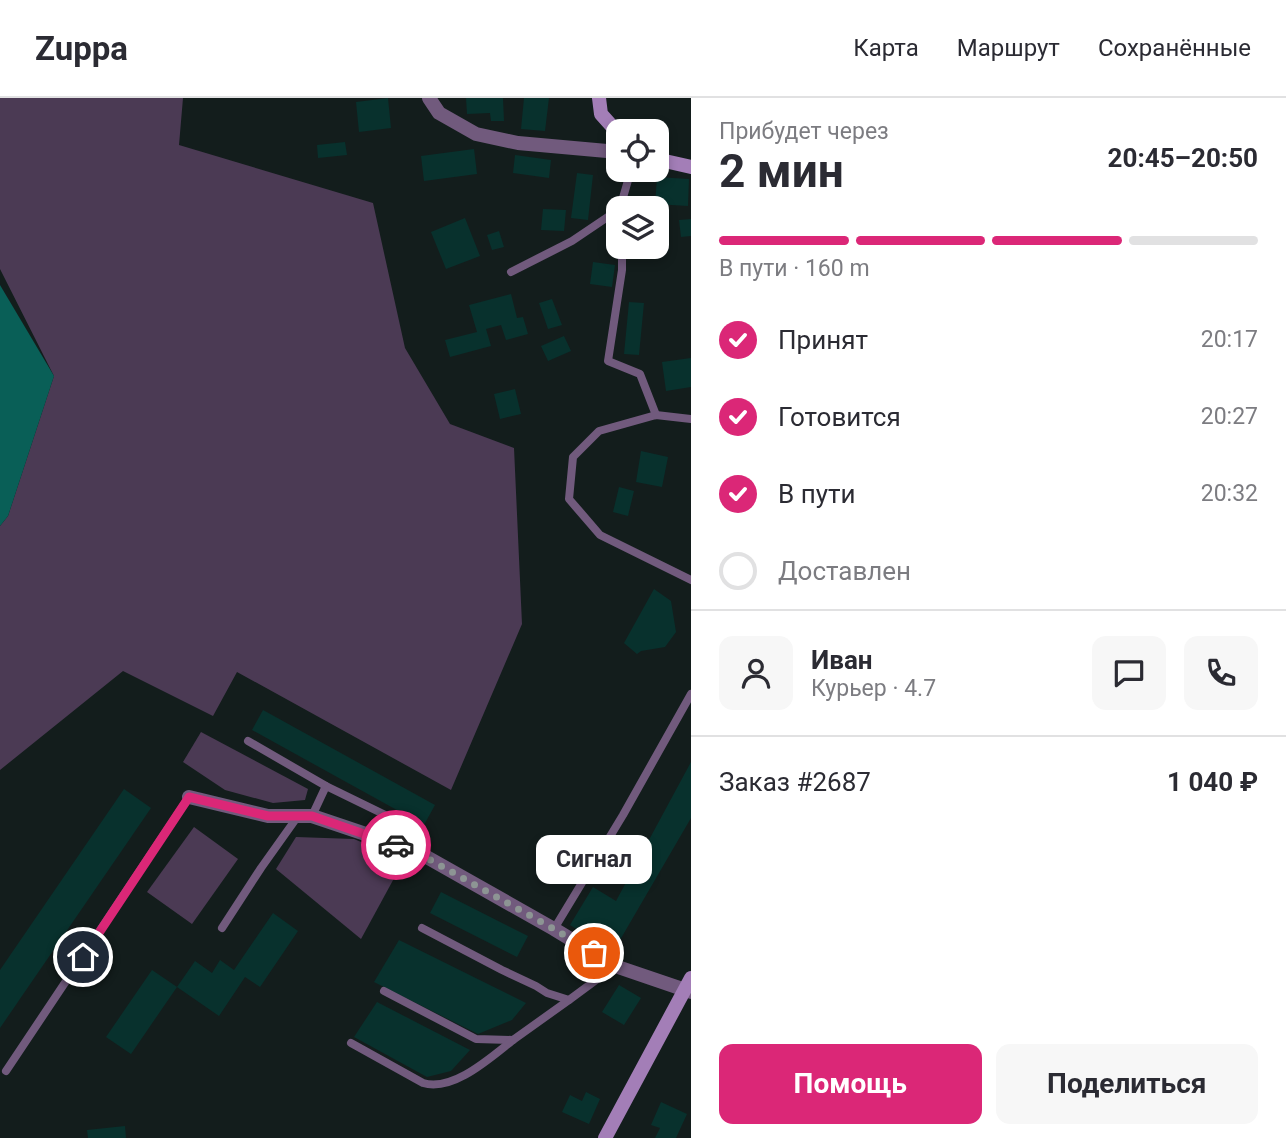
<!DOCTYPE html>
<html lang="ru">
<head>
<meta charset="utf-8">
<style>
	body { margin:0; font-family:Roboto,sans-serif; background:#f7f7f7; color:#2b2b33; height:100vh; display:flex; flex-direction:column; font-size:26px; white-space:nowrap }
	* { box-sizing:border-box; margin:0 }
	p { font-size:23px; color:#7c7c81 }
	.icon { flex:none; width:38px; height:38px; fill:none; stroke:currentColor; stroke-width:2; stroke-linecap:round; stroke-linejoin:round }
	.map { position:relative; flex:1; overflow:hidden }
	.details { display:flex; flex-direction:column; background:#fff; width:595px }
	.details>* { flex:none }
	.fabs { position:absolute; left:606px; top:21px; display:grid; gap:14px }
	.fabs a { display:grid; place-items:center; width:63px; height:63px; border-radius:14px; background:#fff; box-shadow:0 4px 10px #0003; font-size:35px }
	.pin { position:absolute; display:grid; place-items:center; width:60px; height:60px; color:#fff; margin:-30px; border:4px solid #fff; border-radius:50%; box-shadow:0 2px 7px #0007 }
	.courier { position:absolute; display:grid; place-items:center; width:70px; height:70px; margin:-35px; border:5px solid #db2777; border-radius:50%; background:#fff; color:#222; box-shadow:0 2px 9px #0007 }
	.bubble { position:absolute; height:49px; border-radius:14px; background:#fff; box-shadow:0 4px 10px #0003; font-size:23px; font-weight:700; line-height:49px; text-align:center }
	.overview em { font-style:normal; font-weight:700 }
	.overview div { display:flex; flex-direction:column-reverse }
	.overview { display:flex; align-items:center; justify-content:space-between; height:119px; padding:0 28px }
	h1 { font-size:46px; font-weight:700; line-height:52px }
	.bar { display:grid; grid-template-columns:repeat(4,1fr); gap:10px 7px; align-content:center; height:84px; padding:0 28px }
	.bar i { height:9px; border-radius:5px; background:#e1e1e2 }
	.bar .selected { background:#db2777 }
	.bar p { grid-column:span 4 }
	.line { display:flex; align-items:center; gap:18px; padding:0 28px; border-top:2px solid #e1e1e2 }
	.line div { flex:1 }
	.round { display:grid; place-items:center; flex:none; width:74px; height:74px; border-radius:14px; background:#f7f7f7 }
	ol { padding:0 28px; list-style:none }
	li { display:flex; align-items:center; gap:21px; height:77px }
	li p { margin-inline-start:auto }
	li .icon { padding:7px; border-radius:50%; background:#db2777; color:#fff; stroke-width:4 }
	li:last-child { color:#7c7c81 }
	li i { width:38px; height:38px; border:4px solid #e1e1e2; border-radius:50% }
	.cta { display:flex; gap:14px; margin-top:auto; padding:14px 28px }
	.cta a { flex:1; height:80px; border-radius:14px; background:#db2777; color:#fff; font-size:28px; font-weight:700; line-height:80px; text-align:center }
	.cta a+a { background:#f7f7f7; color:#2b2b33 }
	header { display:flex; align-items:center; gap:42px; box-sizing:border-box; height:98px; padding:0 35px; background:#fff; border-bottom:2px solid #e1e1e2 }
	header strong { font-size:33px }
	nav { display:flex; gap:38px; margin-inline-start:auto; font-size:24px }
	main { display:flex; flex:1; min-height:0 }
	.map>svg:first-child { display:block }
	.green { fill:#4b3a54 }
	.water { fill:#095f57 }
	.building { fill:#08312d }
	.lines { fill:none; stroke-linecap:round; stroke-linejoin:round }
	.lane { stroke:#715a7d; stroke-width:8 }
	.street { stroke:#715a7d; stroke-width:14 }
	.secondary { stroke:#a37eb7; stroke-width:14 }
	.done { stroke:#8d9594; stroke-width:7; stroke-dasharray:0 12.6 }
	.route { stroke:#db2777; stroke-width:9 }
</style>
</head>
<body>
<header>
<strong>Zuppa</strong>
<nav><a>Карта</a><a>Маршрут</a><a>Сохранённые</a></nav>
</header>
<main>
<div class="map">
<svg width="691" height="1040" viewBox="0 0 691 1040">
	<rect width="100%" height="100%" fill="#131d1c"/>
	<!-- green -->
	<g class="green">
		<polygon points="0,0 183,0 179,47 373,105 405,250 450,326 514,350 522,526 451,692 237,574 213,618 123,573 0,672 0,428 8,418 54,278 0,171"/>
		<polygon points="201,634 308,691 305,702 273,705 225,692 183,664"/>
		<polygon points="194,729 238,761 192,826 147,794"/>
		<polygon points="296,739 354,741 404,762 361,841 276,771"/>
	</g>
	<!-- water -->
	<polygon class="water" points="0,187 54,278 8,418 0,428"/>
	<!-- building -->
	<g class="building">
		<polygon points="388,0 391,30 359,34 356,4"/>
		<polygon points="466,0 503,0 504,23 491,23 490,15 467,16"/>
		<polygon points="524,0 549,0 545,33 521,31"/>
		<polygon points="345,44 347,57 318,60 317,47"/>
		<polygon points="474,51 477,76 424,83 421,58"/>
		<polygon points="515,57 551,62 549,80 513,75"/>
		<polygon points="577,75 593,77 588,122 571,120"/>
		<polygon points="657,79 689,81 688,108 655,106"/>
		<polygon points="543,111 566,112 564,133 541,132"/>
		<polygon points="465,120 480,158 446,171 431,134"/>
		<polygon points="691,121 691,138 681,139 679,122"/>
		<polygon points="499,133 504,149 492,152 487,137"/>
		<polygon points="593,164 615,167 612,189 590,186"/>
		<polygon points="511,196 517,220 523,219 528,236 506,242 501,227 486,231 491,248 450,259 445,242 477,234 469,207"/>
		<polygon points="552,201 562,227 548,231 539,205"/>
		<polygon points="629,204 644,205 639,257 624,256"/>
		<polygon points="564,238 571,253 548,263 541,248"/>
		<polygon points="691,260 691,289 666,293 662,264"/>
		<polygon points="515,291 521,316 500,321 494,296"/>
		<polygon points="641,353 668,359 662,389 636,384"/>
		<polygon points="619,389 634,393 628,418 613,414"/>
		<polygon points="654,491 671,503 676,534 665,549 641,553 637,556 624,545"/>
		<polygon points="263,612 435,707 424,727 252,632"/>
		<polygon points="691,664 691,720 613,854 570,827 593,789 616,803"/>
		<polygon points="124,691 151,710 0,930 0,872"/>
		<polygon points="441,794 528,838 517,859 430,815"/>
		<polygon points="273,815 298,833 260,889 245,879 219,918 177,889 195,863 212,875 220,862 234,872"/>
		<polygon points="399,842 526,905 512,922 478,936 374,884"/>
		<polygon points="582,861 592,867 585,879 575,873"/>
		<polygon points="152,872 177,889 131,956 106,939"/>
		<polygon points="619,887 641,900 624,927 602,914"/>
		<polygon points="377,904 470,952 451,973 427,979 354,939"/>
		<polygon points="586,994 600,1001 589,1026 562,1014 570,997 582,1003"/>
		<polygon points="661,1004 687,1016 676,1040 655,1040 660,1030 651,1027"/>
		<polygon points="125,1028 126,1040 88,1040 87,1032"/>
	</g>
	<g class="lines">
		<!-- lane -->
		<g class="lane">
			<polyline points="620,110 631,72"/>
			<polyline points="622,149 622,172 608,263 640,276 656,317"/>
			<polyline points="511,174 572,143 618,112"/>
			<polyline points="691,321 656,317 599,333 573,359 569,401 600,437 691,482"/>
			<polyline points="248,643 326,688 312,718"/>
			<polyline points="326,688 412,730 416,753"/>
			<polyline points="222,830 261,770 298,718"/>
			<polyline points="422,830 502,872 536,888 547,895 569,902 615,868"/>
			<polyline points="554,831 623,717 691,596"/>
			<polyline points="384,893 476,941 513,942 569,902"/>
			<path d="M351,945L423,985C453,994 490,960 513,942"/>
			<polyline points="6,973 189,699"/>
		</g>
		<!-- street -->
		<g class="street">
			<polyline points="429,0 439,15 476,36 518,45 618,54"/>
			<polyline points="189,699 268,718 312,718 416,753 554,831 615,868 691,894"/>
		</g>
		<!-- secondary -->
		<g class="secondary">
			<polyline points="599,0 601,16 618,35"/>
			<polyline points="656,61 691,69"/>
			<polyline points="605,1040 691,880"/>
		</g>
	</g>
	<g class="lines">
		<!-- done -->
		<polyline class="done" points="396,747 416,754 554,831 594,855"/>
		<!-- route -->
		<polyline class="route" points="83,859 189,699 268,718 312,718 396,747"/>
	</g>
</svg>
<div class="fabs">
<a><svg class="icon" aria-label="locate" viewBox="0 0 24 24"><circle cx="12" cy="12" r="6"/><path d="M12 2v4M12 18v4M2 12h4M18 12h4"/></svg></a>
<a><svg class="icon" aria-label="layers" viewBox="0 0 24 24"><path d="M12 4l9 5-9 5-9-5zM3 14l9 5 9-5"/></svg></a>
</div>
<div class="pin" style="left:594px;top:855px;background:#ea580c"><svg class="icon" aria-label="bag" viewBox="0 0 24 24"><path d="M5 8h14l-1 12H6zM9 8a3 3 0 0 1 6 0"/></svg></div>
<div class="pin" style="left:83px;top:859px;background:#1f2937"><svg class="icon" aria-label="home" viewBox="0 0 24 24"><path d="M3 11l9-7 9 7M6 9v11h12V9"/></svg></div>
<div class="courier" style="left:396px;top:747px"><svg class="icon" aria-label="car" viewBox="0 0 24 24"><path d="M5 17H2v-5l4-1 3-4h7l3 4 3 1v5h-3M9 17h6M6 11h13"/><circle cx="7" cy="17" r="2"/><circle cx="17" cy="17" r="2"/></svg></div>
<div class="bubble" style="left:536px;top:737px;width:116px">Сигнал</div>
</div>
<section class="details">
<div class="overview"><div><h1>2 мин</h1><p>Прибудет через</p></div><em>20:45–20:50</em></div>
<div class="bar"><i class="selected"></i><i class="selected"></i><i class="selected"></i><i></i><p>В пути · 160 m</p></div>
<ol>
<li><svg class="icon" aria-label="check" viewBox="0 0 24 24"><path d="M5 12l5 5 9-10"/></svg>Принят<p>20:17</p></li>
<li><svg class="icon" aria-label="check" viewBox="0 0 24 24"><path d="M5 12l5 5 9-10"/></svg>Готовится<p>20:27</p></li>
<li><svg class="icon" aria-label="check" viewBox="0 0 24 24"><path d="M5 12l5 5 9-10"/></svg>В пути<p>20:32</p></li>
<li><i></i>Доставлен</li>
</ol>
<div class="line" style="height:126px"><a class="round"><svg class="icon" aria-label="person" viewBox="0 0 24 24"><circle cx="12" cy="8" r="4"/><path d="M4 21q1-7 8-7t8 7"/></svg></a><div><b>Иван</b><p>Курьер · 4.7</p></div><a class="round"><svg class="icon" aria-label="chat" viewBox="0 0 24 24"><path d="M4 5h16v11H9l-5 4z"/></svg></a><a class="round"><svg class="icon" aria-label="phone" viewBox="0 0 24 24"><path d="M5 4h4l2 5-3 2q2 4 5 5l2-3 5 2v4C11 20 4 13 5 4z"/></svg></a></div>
<div class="line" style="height:91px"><div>Заказ #2687</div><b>1 040 ₽</b></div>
<div class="cta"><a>Помощь</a><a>Поделиться</a></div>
</section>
</main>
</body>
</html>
